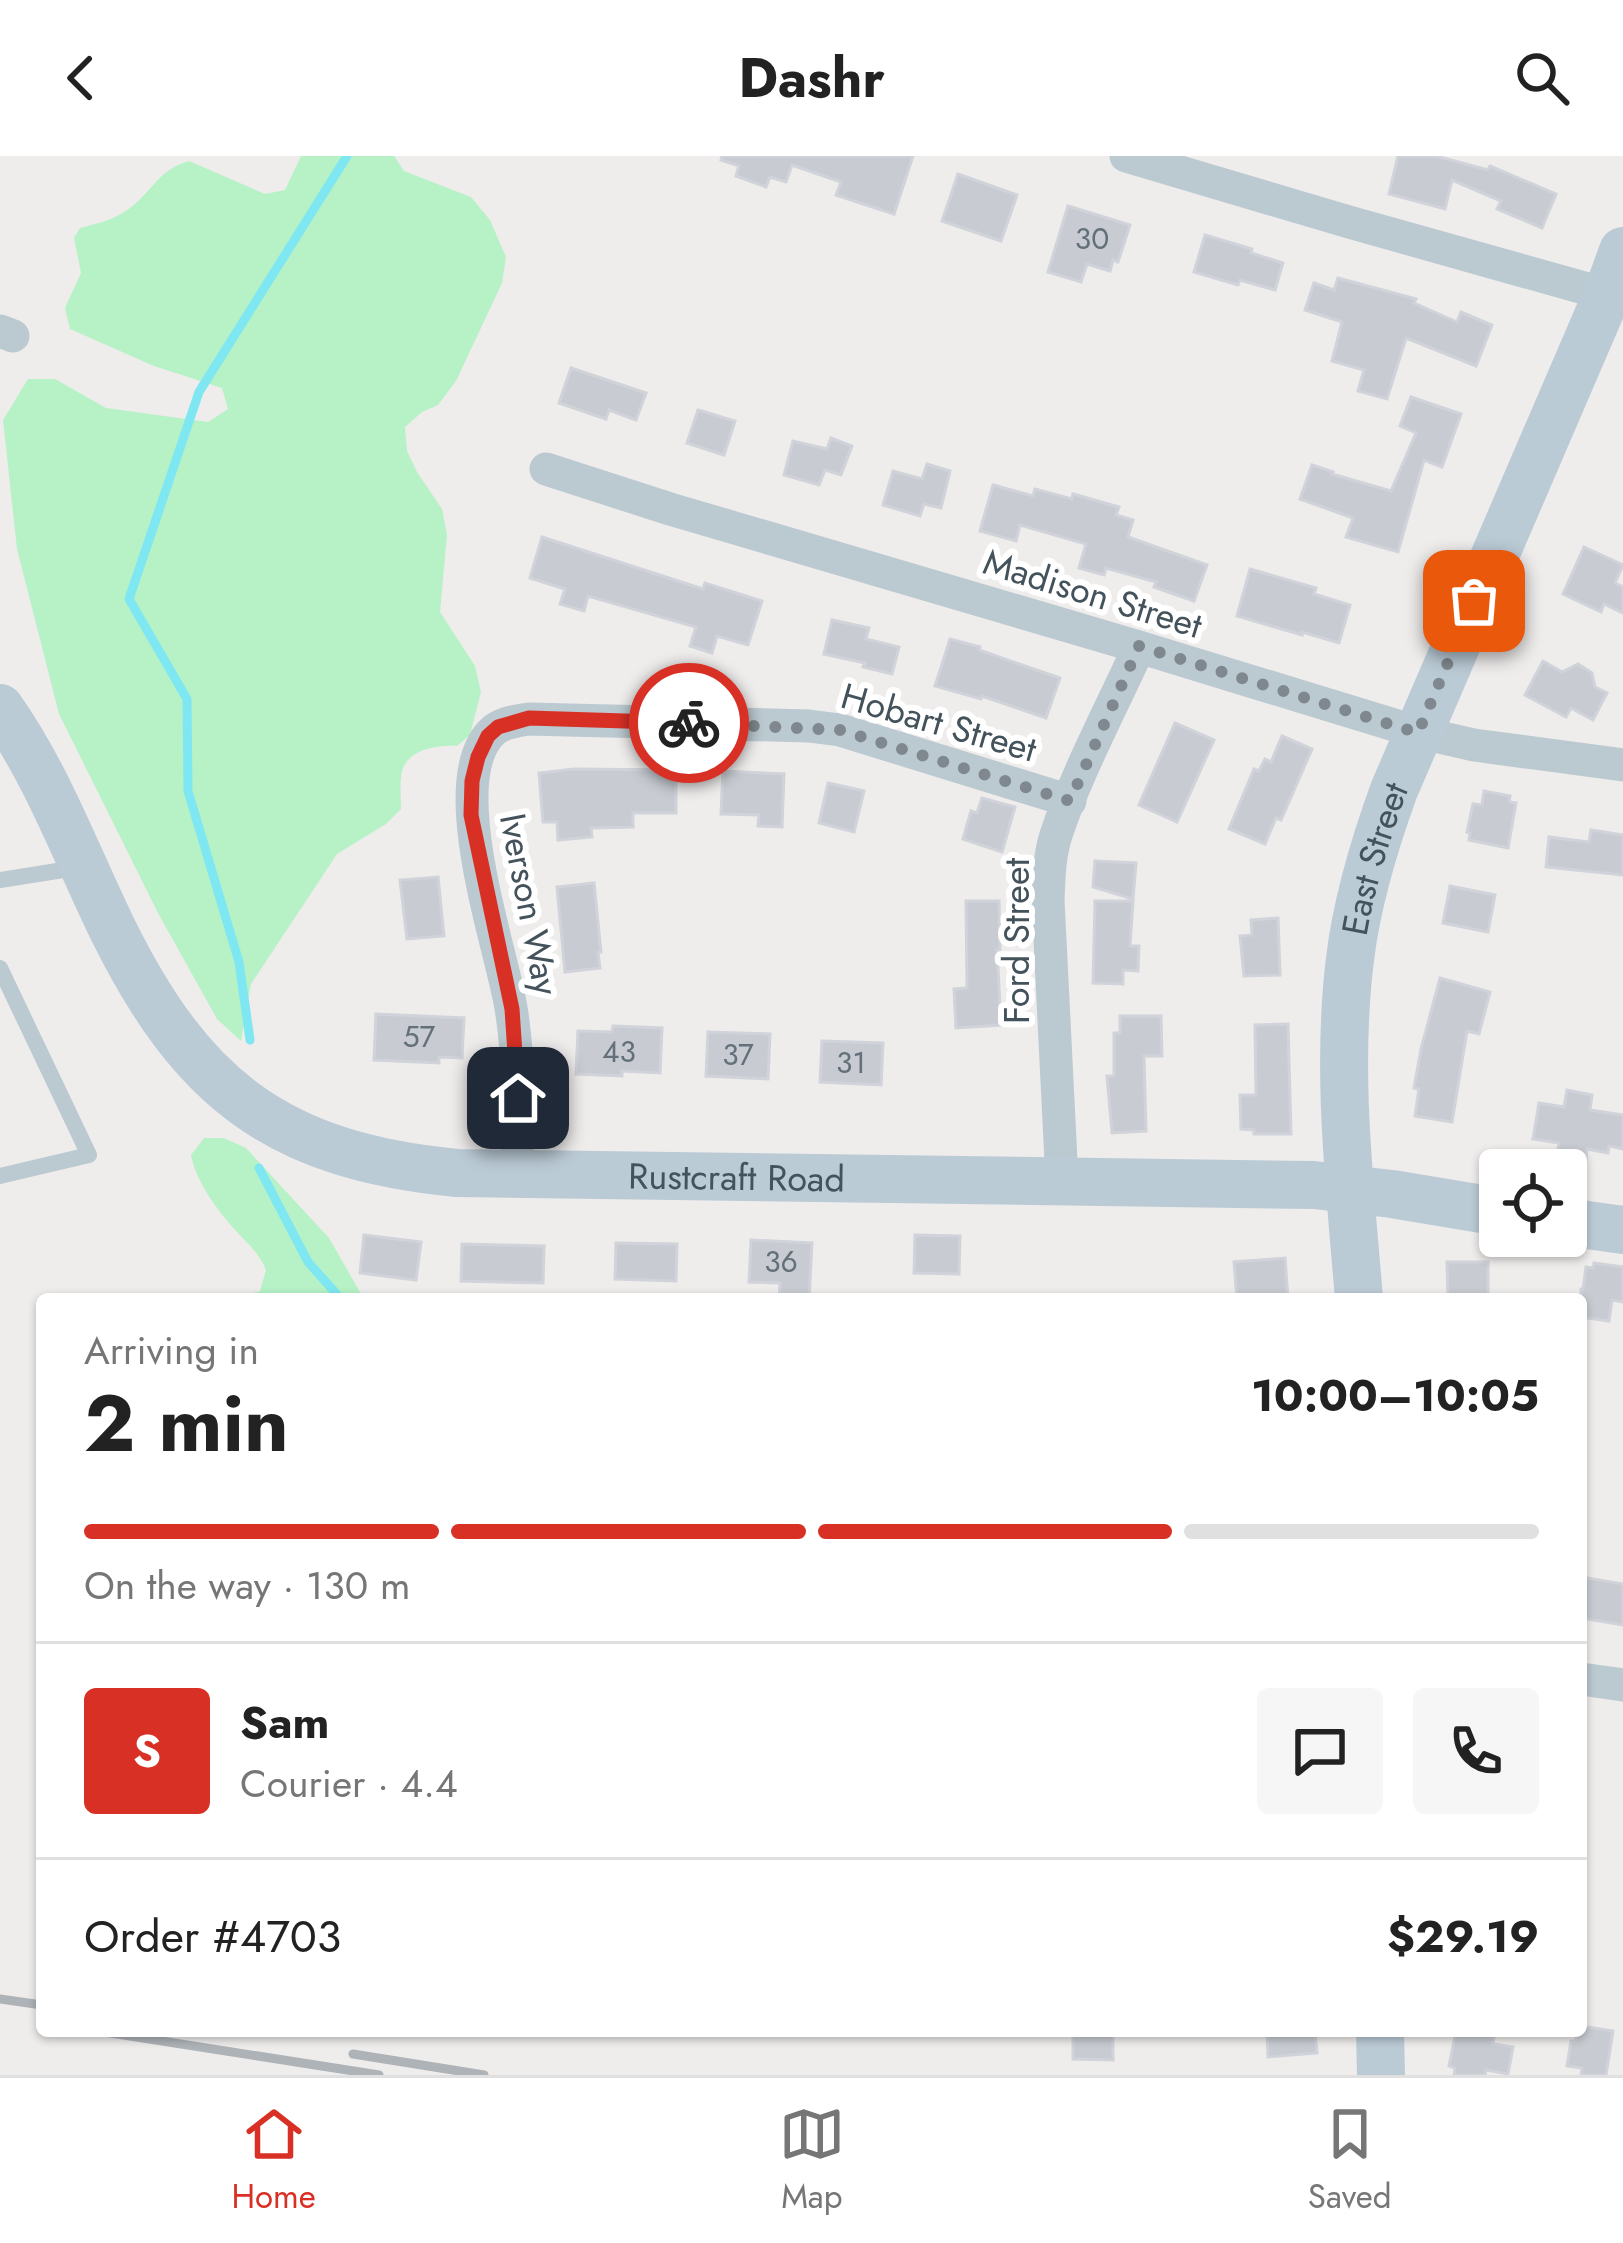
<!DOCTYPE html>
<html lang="en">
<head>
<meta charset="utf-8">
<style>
	body { margin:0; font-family:Jost,sans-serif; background:#f6f6f6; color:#222; height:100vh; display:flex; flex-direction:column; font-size:45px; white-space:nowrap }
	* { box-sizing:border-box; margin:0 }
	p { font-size:39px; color:#767676 }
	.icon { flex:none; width:66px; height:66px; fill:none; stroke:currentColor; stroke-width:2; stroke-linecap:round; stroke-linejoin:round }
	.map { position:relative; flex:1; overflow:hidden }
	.side { position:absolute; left:36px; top:1137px; width:1551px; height:744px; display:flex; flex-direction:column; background:#fff; border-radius:12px; box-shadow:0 3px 9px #0004 }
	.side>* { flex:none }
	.buttons { position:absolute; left:1479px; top:993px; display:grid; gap:24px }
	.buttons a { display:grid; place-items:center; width:108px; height:108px; border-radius:12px; background:#fff; box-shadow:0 3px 9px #0004; font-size:60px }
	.pin { position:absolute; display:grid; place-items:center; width:102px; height:102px; color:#fff; margin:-51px; border-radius:24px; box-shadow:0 6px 18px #0006 }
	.courier { position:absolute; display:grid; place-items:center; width:120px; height:120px; margin:-60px; border:9px solid #d93025; border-radius:50%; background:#fff; color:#222; box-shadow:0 3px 15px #0007 }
	.summary em { font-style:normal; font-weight:700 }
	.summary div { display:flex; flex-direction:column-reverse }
	.summary { display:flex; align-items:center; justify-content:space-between; height:204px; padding:0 48px }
	h1 { font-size:78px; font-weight:700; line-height:90px }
	.bar { display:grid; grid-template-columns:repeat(4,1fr); gap:18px 12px; align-content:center; height:144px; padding:0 48px }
	.bar i { height:15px; border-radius:9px; background:#e0e0e0 }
	.bar .current { background:#d93025 }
	.bar p { grid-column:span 4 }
	.line { display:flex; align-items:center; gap:30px; padding:0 48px; border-top:3px solid #e0e0e0 }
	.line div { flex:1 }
	.round { display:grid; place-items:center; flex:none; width:126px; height:126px; border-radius:12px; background:#f6f6f6 }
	header { display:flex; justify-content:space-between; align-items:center; height:156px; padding:0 48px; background:#fff; font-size:54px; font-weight:700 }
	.tab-bar { display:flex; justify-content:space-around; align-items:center; height:168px; border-top:3px solid #e0e0e0; background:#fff; font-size:33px; color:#767676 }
	.tab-bar a { display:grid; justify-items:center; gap:6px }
	.tab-bar .current { color:#d93025 }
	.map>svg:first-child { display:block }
	.green { fill:#b6f2c6 }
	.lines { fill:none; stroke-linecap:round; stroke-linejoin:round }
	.stream { stroke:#7fe7f2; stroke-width:9 }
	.building { fill:#c8ccd2; stroke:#d0d3d9; stroke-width:3 }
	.lane { stroke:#bbc9d0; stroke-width:16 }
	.street { stroke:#bbc9d0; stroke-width:33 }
	.secondary { stroke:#bbcbd6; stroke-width:48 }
	.rail { stroke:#aeb3b8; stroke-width:9 }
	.done { stroke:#7f888e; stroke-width:12; stroke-dasharray:0 21.6 }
	.route { stroke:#d93025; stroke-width:15 }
	.labels { text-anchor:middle; stroke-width:12; stroke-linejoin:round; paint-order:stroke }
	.number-label { font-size:30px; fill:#647079 }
	.street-label { font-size:36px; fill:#43525b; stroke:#fff }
</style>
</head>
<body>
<header><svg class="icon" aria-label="back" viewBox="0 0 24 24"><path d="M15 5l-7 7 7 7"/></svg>Dashr<svg class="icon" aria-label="search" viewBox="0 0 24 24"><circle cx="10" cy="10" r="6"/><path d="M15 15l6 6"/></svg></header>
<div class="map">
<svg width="1623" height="1919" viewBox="0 0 1623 1919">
	<rect width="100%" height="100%" fill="#efecec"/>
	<!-- green -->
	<g class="green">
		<path d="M301,0H394L404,15L471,41L490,64L506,101L502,127L456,225L438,249L422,256L405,271L407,295L417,316L442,353L447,379L440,456L475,510L481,536L470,579L457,590C439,589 412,592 403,612C399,622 401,641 401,653L386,668L337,698L251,828L241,885L217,863L158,757L59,558L17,393L3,264L28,223H55L106,252L208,266L228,253L222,232L154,210L70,173L65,152L81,117L74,82L80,72C101,67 119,62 135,48C157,28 160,14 189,5L265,38L285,34Z"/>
		<path d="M204,982H224L246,992L329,1082L364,1143H233L260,1135L266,1114C259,1097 249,1089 236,1075C218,1055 196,1026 191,999Z"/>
	</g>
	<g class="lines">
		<!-- stream -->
		<g class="stream">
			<polyline points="250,884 239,806 188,635 187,543 129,443 199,236 347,0"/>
			<polyline points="259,1012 308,1106 341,1143"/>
		</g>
	</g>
	<!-- building -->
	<g class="building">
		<polygon points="722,0 913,0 894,58 836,39 841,26 792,9 786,26 770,21 766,31 736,20 739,10 721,4"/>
		<polygon points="1398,0 1436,0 1488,14 1490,10 1556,38 1542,72 1497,53 1501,45 1452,24 1445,53 1389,38"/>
		<polygon points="958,18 1017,39 1001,85 942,65"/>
		<polygon points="1068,50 1130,69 1118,106 1113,104 1110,115 1087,108 1081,126 1048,116"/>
		<polygon points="1205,79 1252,93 1251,97 1283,107 1275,134 1240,124 1238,129 1194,116"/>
		<polygon points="1338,122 1416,143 1414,147 1457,166 1461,156 1492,169 1476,210 1406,182 1387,243 1358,235 1364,214 1332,205 1342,166 1305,154 1314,127 1334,134"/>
		<polygon points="571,212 646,237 636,264 609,254 606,263 559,247"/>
		<polygon points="1411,241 1461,258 1442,311 1424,304 1398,396 1346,381 1353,362 1300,343 1312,309 1333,316 1332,318 1391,335 1416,277 1400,270"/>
		<polygon points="698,254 735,265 724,299 687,287"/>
		<polygon points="831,282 852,290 841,319 825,314 819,329 784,319 793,285 827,293"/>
		<polygon points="927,308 950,315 941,352 924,348 920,360 883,349 893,315 922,323"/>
		<polygon points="993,329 1033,340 1035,333 1072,343 1073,338 1119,351 1116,359 1133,364 1128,381 1207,409 1194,445 1154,431 1156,426 1106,412 1104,419 1079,412 1086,388 1020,369 1016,385 980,375"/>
		<polygon points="542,381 703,433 705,427 762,445 748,489 717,480 712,497 690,490 696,471 588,440 584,455 560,448 565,433 530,422"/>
		<polygon points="1584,391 1623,409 1615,427 1623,431 1623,457 1604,448 1601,456 1563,438"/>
		<polygon points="1250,413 1316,432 1314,438 1350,449 1339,487 1302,476 1302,479 1237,460"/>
		<polygon points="832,464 869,472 866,483 899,491 892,518 863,511 865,507 824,498"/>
		<polygon points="950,483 980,491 979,494 1060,522 1046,562 982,540 981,543 935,530"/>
		<polygon points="1543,505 1562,516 1578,508 1592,517 1595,531 1607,537 1593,564 1571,552 1566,561 1525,539"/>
		<polygon points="1175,567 1214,584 1177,666 1139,649"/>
		<polygon points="1282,580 1312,593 1281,664 1276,662 1265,688 1229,673 1254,613 1259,615 1265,603 1271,606"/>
		<polygon points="574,613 676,614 676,657 633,657 633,671 591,672 592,681 558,684 557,666 543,666 539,617"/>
		<polygon points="723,615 784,618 782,671 758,670 759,659 721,658"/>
		<polygon points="828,627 864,635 854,676 819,667"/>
		<polygon points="1484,635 1510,640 1509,646 1516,647 1508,692 1469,684 1470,677 1467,676 1473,648 1482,649"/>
		<polygon points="982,642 1015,651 1002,696 963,683 971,655 977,657"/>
		<polygon points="1591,674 1623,679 1623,719 1546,711 1549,681 1589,686"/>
		<polygon points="1095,705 1136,707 1133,743 1093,731"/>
		<polygon points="438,721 444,780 407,783 400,724"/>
		<polygon points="594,727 601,796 598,796 600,812 565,816 557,731"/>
		<polygon points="1450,730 1495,739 1488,776 1443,767"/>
		<polygon points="966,745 999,745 1000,794 997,794 1001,869 956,872 954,833 967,832"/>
		<polygon points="1095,745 1133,745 1130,790 1139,790 1138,815 1123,814 1123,828 1093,827"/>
		<polygon points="1278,762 1280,819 1244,820 1240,780 1252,779 1251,764"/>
		<polygon points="1440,822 1490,836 1479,878 1467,875 1452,966 1415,960 1419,933 1414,932 1421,893"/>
		<polygon points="376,858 464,862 462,902 439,901 439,907 374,904"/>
		<polygon points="1120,860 1161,860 1162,900 1144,900 1146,975 1112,977 1107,920 1114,920 1114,877 1120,877"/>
		<polygon points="1288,868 1291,978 1254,978 1254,974 1241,973 1240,939 1256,939 1255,869"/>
		<polygon points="613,870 662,872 660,917 622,915 622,920 576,918 578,875 612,876"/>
		<polygon points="708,876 770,878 768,923 706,920"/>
		<polygon points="822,885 883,887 881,929 820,926"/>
		<polygon points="1567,934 1592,939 1590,954 1623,959 1623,993 1609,990 1608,997 1587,993 1586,1005 1557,1000 1559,987 1533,983 1539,947 1564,951"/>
		<polygon points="364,1079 421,1086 416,1124 360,1117"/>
		<polygon points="915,1079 960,1080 959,1118 914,1117"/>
		<polygon points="751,1084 812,1087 809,1143 779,1143 780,1127 749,1126"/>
		<polygon points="616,1087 677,1088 676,1125 615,1123"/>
		<polygon points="462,1088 544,1090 543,1127 461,1125"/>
		<polygon points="1285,1102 1288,1143 1237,1143 1234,1106"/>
		<polygon points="1447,1106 1488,1106 1488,1143 1448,1143"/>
		<polygon points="1594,1107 1623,1111 1623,1146 1612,1144 1609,1165 1581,1161 1581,1133 1583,1133 1586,1111 1593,1112"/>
		<polygon points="1581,1421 1623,1428 1623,1469 1581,1462"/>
		<polygon points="1581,1870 1613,1875 1606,1919 1581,1919 1582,1912 1567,1910 1571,1885 1575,1885"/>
		<polygon points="1073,1875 1113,1875 1113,1904 1073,1903"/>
		<polygon points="1267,1875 1315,1875 1317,1897 1268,1901"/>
		<polygon points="1456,1875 1495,1875 1493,1888 1513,1891 1508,1918 1486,1914 1485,1919 1454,1919 1455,1912 1449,1910"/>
	</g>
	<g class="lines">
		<!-- lane -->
		<g class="lane">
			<polyline points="0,724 82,711"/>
			<polyline points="0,812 89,999 0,1020"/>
		</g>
		<!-- street -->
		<g class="street">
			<polyline points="1126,0 1349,66 1623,143"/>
			<polyline points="0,175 13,180"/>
			<polyline points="546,313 670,353 1139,491 1417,576 1474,589 1623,609"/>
			<path d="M517,1018C518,963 520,907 511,852C501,790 440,621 494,574C504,566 517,565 529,563L809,570L840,574L1070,645"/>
			<path d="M1062,1025L1048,744C1049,722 1049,701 1056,679C1076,618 1112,551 1139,491"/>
			<polyline points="1581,1523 1623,1529"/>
		</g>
		<!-- secondary -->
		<g class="secondary">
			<path id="s1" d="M0,552C48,620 76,698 112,772C191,933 277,1000 457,1017L1314,1029L1392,1038L1500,1056"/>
			<polyline points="1566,1066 1623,1074"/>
			<path id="s2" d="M1359,1143C1350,1031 1336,915 1350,803C1357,745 1374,689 1394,634L1607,139L1623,95"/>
			<polyline points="1380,1875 1381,1919"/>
		</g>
		<!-- rail -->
		<g class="rail">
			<polyline points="0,1843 42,1849"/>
			<polyline points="98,1875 379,1919"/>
			<polyline points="353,1898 484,1919"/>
		</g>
	</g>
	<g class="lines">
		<!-- done -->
		<polyline class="done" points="689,567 840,574 1070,645 1139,490 1418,577 1474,445"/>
		<!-- route -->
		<polyline class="route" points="518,942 512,853 471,659 472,625 478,601 488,580 498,571 529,562 689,567"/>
	</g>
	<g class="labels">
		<!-- number labels -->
		<g class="number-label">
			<text x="1092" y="93">30</text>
			<text x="419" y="891">57</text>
			<text x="619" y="906">43</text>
			<text x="738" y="909">37</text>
			<text x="851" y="917">31</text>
			<text x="781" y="1116">36</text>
		</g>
		<!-- street labels -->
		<g class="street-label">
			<text transform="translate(1093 437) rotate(17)" y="13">Madison Street</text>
			<text transform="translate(939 566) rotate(16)" y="13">Hobart Street</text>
			<text dy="13" stroke="none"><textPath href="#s2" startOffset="444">East Street</textPath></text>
			<text transform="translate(530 748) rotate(79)" y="13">Iverson Way</text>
			<text transform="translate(1016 785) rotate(-90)" y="13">Ford Street</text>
			<text dy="13" stroke="none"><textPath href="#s1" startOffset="975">Rustcraft Road</textPath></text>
		</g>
	</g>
</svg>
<div class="buttons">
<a><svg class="icon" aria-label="locate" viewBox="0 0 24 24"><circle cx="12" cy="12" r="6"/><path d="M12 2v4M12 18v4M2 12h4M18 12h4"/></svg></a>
</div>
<div class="pin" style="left:1474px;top:445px;background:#ea580c"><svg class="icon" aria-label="bag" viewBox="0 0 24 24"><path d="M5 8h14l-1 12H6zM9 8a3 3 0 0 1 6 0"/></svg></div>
<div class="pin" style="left:518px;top:942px;background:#1f2937"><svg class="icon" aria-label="home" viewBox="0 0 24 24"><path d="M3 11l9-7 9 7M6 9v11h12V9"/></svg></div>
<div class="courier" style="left:689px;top:567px"><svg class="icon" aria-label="bike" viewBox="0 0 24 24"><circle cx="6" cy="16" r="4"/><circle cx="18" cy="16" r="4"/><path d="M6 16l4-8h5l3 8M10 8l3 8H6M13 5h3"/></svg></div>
<section class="side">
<div class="summary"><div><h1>2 min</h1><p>Arriving in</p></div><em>10:00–10:05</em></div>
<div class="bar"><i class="current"></i><i class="current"></i><i class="current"></i><i></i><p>On the way · 130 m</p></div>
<div class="line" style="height:216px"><b class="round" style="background:#d93025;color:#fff">S</b><div><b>Sam</b><p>Courier · 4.4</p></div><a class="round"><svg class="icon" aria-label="chat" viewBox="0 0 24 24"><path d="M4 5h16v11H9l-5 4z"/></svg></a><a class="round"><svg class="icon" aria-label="phone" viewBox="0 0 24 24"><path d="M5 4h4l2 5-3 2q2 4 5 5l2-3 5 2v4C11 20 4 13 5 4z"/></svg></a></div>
<div class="line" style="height:156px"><div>Order #4703</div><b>$29.19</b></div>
</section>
</div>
<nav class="tab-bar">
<a class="current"><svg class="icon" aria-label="home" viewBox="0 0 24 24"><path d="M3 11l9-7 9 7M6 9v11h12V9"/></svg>Home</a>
<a><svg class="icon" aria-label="map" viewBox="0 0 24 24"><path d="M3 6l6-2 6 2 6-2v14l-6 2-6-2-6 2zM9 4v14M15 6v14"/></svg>Map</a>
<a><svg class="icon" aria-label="saved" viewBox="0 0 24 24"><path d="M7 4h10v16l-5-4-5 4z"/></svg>Saved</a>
</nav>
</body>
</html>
